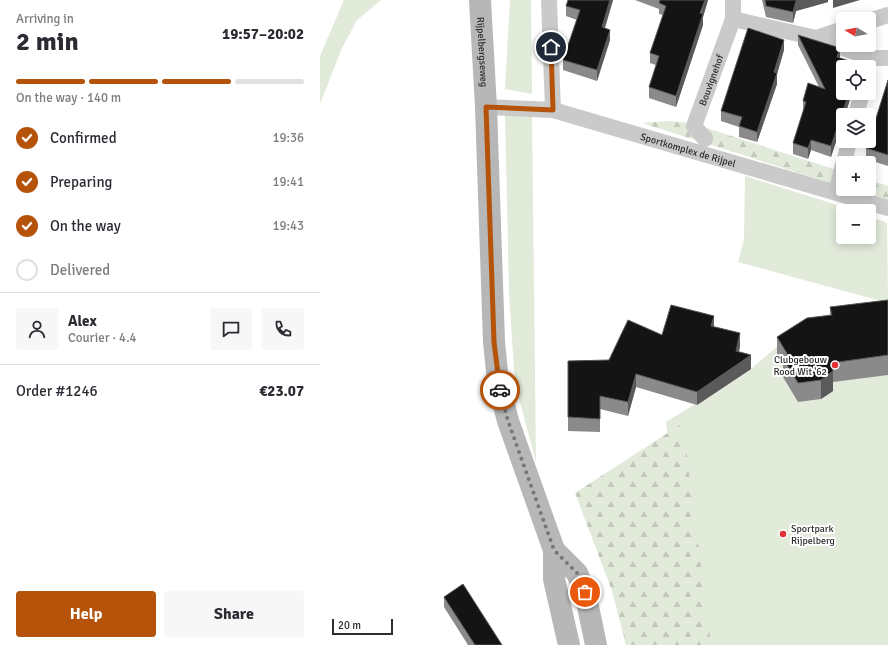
<!DOCTYPE html>
<html lang="en">
<head>
<meta charset="utf-8">
<style>
	body { margin:0; font-family:Signika,sans-serif; background:#f7f7f7; color:#2b2b33; height:100vh; display:flex; flex-direction:column; font-size:15px; white-space:nowrap }
	* { box-sizing:border-box; margin:0 }
	p { font-size:13px; color:#7c7c81 }
	.icon { flex:none; width:22px; height:22px; fill:none; stroke:currentColor; stroke-width:2; stroke-linecap:round; stroke-linejoin:round }
	.map { position:relative; flex:1; overflow:hidden }
	.sheet { display:flex; flex-direction:column; background:#fff; width:320px }
	.sheet>* { flex:none }
	.needle { width:26px; rotate:280deg }
	.tools { position:absolute; left:516px; top:12px; display:grid; gap:8px }
	.tools a { display:grid; place-items:center; width:40px; height:40px; border-radius:4px; background:#fff; box-shadow:0 2px 10px #0003; font-size:20px }
	.scale { position:absolute; left:12px; bottom:10px; width:61px; box-sizing:border-box; padding-left:4px; border:2px solid #2d2d2d; border-top:0; font-size:11px; line-height:14px; white-space:nowrap; color:#2d2d2d; -webkit-text-stroke:3px #fff; paint-order:stroke }
	.pin { position:absolute; display:grid; place-items:center; width:34px; height:34px; color:#fff; margin:-17px; border:2px solid #fff; border-radius:50%; box-shadow:0 1px 4px #0007 }
	.courier { position:absolute; display:grid; place-items:center; width:40px; height:40px; margin:-20px; border:3px solid #b45309; border-radius:50%; background:#fff; color:#222; box-shadow:0 1px 5px #0007 }
	.summary em { font-style:normal; font-weight:800 }
	.summary div { display:flex; flex-direction:column-reverse }
	.summary { display:flex; align-items:center; justify-content:space-between; height:68px; padding:0 16px }
	h1 { font-size:26px; font-weight:800; line-height:30px }
	.bar { display:grid; grid-template-columns:repeat(4,1fr); gap:6px 4px; align-content:center; height:48px; padding:0 16px }
	.bar i { height:5px; border-radius:3px; background:#e1e1e2 }
	.bar .active { background:#b45309 }
	.bar p { grid-column:span 4 }
	.line { display:flex; align-items:center; gap:10px; padding:0 16px; border-top:1px solid #e1e1e2 }
	.line div { flex:1 }
	.round { display:grid; place-items:center; flex:none; width:42px; height:42px; border-radius:4px; background:#f7f7f7 }
	ol { padding:0 16px; list-style:none }
	li { display:flex; align-items:center; gap:12px; height:44px }
	li p { margin-inline-start:auto }
	li .icon { padding:4px; border-radius:50%; background:#b45309; color:#fff; stroke-width:4 }
	li:last-child { color:#7c7c81 }
	li i { width:22px; height:22px; border:2px solid #e1e1e2; border-radius:50% }
	.action { display:flex; gap:8px; margin-top:auto; padding:8px 16px }
	.action a { flex:1; height:46px; border-radius:4px; background:#b45309; color:#fff; font-size:16px; font-weight:800; line-height:46px; text-align:center }
	.action a+a { background:#f7f7f7; color:#2b2b33 }
	main { display:flex; flex:1; min-height:0 }
	.map>svg:first-child { display:block }
	.green { fill:#e2eada }
	.forest { fill:url(#forest-firs) }
	.lines { fill:none; stroke-linecap:round; stroke-linejoin:round }
	.street { stroke:#cacaca; stroke-width:16 }
	.secondary { stroke:#b7b7b7; stroke-width:22 }
	.wall { fill:#8a8a8a }
	.shaded-wall { fill:#5a5a5a }
	.building { fill:#141414; stroke:#5a5a5a }
	.done { stroke:#767676; stroke-width:4; stroke-dasharray:0 7.2 }
	.route { stroke:#b45309; stroke-width:5 }
	.poi-dot { fill:#e32f34; stroke:#fff; stroke-width:1.5 }
	.labels { text-anchor:middle; stroke-width:4; stroke-linejoin:round; paint-order:stroke }
	.street-label { font-size:10px; fill:#2d2d2d; stroke:#fff }
	.poi-label { font-size:10px; fill:#2d2d2d; stroke:#fff; text-anchor:end }
</style>
</head>
<body>
<main>
<section class="sheet">
<div class="summary"><div><h1>2 min</h1><p>Arriving in</p></div><em>19:57–20:02</em></div>
<div class="bar"><i class="active"></i><i class="active"></i><i class="active"></i><i></i><p>On the way · 140 m</p></div>
<ol>
<li><svg class="icon" aria-label="check" viewBox="0 0 24 24"><path d="M5 12l5 5 9-10"/></svg>Confirmed<p>19:36</p></li>
<li><svg class="icon" aria-label="check" viewBox="0 0 24 24"><path d="M5 12l5 5 9-10"/></svg>Preparing<p>19:41</p></li>
<li><svg class="icon" aria-label="check" viewBox="0 0 24 24"><path d="M5 12l5 5 9-10"/></svg>On the way<p>19:43</p></li>
<li><i></i>Delivered</li>
</ol>
<div class="line" style="height:72px"><a class="round"><svg class="icon" aria-label="person" viewBox="0 0 24 24"><circle cx="12" cy="8" r="4"/><path d="M4 21q1-7 8-7t8 7"/></svg></a><div><b>Alex</b><p>Courier · 4.4</p></div><a class="round"><svg class="icon" aria-label="chat" viewBox="0 0 24 24"><path d="M4 5h16v11H9l-5 4z"/></svg></a><a class="round"><svg class="icon" aria-label="phone" viewBox="0 0 24 24"><path d="M5 4h4l2 5-3 2q2 4 5 5l2-3 5 2v4C11 20 4 13 5 4z"/></svg></a></div>
<div class="line" style="height:52px"><div>Order #1246</div><b>€23.07</b></div>
<div class="action"><a>Help</a><a>Share</a></div>
</section>
<div class="map">
<svg width="568" height="645" viewBox="0 0 568 645">
	<defs>
		<pattern id="forest-firs" width="22" height="20" patternUnits="userSpaceOnUse"><rect width="22" height="20" fill="#e2eada"/><path d="M5 1l3.5 6h-7zM16 11l3.5 6h-7z" fill="#c2c9bb"/></pattern>
	</defs>
	<rect width="100%" height="100%" fill="#fff"/>
	<!-- green -->
	<g class="green">
		<polygon points="24,0 61,0 37,20 22,48 0,104 0,56"/>
		<polygon points="190,0 211,0 212,94 185,89"/>
		<polygon points="212,113 216,462 195,384 189,292 185,114"/>
		<polygon points="425,176 536,211 523,211 523,237 549,237 549,216 567,223 568,303 418,262 424,239"/>
		<polygon points="568,310 568,645 372,645 346,422 375,404 377,405 431,369 481,326"/>
	</g>
	<!-- forest -->
	<g class="forest">
		<polygon points="348,121 371,123 523,172 523,187 322,123"/>
		<polygon points="549,180 568,186 568,201 529,189 549,189"/>
		<polygon points="363,423 391,645 306,645 292,591 255,493"/>
	</g>
	<g class="lines">
		<!-- street -->
		<g class="street">
			<polyline points="229,0 233,110"/>
			<polyline points="413,19 496,38 551,58 568,58"/>
			<polyline points="549,21 568,15"/>
			<polyline points="496,38 523,29"/>
			<path id="s1" d="M166,107L233,110L568,208"/>
			<polyline points="536,115 542,93"/>
			<path id="s2" d="M385,139L374,126L413,19V0"/>
			<polyline points="524,163 529,141"/>
			<polyline points="519,181 523,165"/>
		</g>
		<!-- secondary -->
		<g class="secondary">
			<path id="s3" d="M160,0L166,107L174,342L178,381L188,421L234,550V579L249,645"/>
			<polyline points="234,550 257,573 265,592 276,645"/>
		</g>
	</g>
	<!-- wall -->
	<g class="wall">
		<polygon points="293,0 285,28 290,40 277,81 243,70 243,60 257,20 246,16 246,6"/>
		<polygon points="315,0 388,0 383,17 383,25 356,107 329,98 329,87 336,65 330,63 330,53 343,15 339,14 339,9"/>
		<polygon points="442,0 508,0 508,2 476,11 473,23 446,17"/>
		<polygon points="478,35 520,58 538,67 523,93 532,93 525,115 523,115 511,157 491,150 488,159 473,154 473,143 483,112 483,101 499,87 478,45"/>
		<polygon points="464,50 457,74 457,84 437,142 419,137 419,127 401,121 401,111"/>
		<polygon points="568,80 568,166 546,159 546,148"/>
		<polygon points="568,291 568,375 513,382 513,391 501,399 478,402 463,377 463,365 457,356 457,337 510,315 510,307 568,300"/>
		<polygon points="342,335 420,346 419,352 431,369 377,405 316,387 308,416 280,409 280,432 248,431 248,361 289,360"/>
		<polygon points="124,597 182,645 148,645 124,607"/>
	</g>
	<!-- shaded-wall -->
	<g class="shaded-wall">
		<polygon points="290,0 293,0 282,37 282,27"/>
		<polygon points="385,0 388,0 383,17 383,25 356,107 356,96"/>
		<polygon points="478,0 508,0 508,2 476,11 473,23 473,12 476,1"/>
		<polygon points="513,0 540,0 513,8"/>
		<polygon points="290,30 290,40 277,81 277,70"/>
		<polygon points="464,40 464,50 457,74 457,84 437,142 437,132 454,72"/>
		<polygon points="520,48 520,59 517,57"/>
		<polygon points="529,93 532,93 525,115 523,115 523,121 511,157 511,146"/>
		<polygon points="491,140 491,150 488,159 488,148"/>
		<polygon points="394,316 394,329 391,326"/>
		<polygon points="420,333 420,346 416,365 416,351"/>
		<polygon points="431,355 431,369 377,405 377,392"/>
		<polygon points="513,371 513,391 501,399 501,380"/>
		<polygon points="316,374 316,387 308,416 308,402"/>
	</g>
	<!-- building -->
	<g class="building">
		<polygon points="248,0 290,0 282,27 290,30 277,70 243,60 260,10 246,6"/>
		<polygon points="340,0 385,0 380,13 383,14 356,96 329,87 339,56 330,53 346,6 339,3"/>
		<polygon points="445,0 478,0 476,1 473,12 446,6"/>
		<polygon points="428,28 464,40 454,72 457,73 437,132 419,126 422,117 401,111"/>
		<polygon points="478,35 520,48 517,57 538,64 537,67 523,67 523,93 529,93 511,146 491,140 488,148 473,143 486,102 483,101 488,83 505,89"/>
		<polygon points="568,80 568,155 546,148 549,141"/>
		<polygon points="568,300 568,355 511,363 513,371 501,380 478,383 463,358 471,360 457,337 487,318 512,315 510,307"/>
		<polygon points="351,305 394,316 391,326 420,333 416,351 431,355 377,392 316,374 308,402 280,396 280,419 248,417 248,361 289,360 308,320 342,335"/>
		<polygon points="143,584 182,645 155,645 124,597"/>
	</g>
	<g class="lines">
		<!-- done -->
		<polyline class="done" points="180,390 188,421 234,550 257,573 265,592"/>
		<!-- route -->
		<polyline class="route" points="180,390 174,342 166,107 233,110 231,47"/>
	</g>
	<!-- markers -->
	<g class="poi-dot">
		<circle cx="515" cy="365" r="4"/>
		<circle cx="463" cy="534" r="4"/>
	</g>
	<g class="labels">
		<!-- street labels -->
		<g class="street-label">
			<text dy="4" stroke="none"><textPath href="#s3" startOffset="52">Rijpelbergseweg</textPath></text>
			<text dy="4" stroke="none"><textPath href="#s2" startOffset="66">Bouvignehof</textPath></text>
			<text dy="4" stroke="none"><textPath href="#s1" startOffset="208">Sportkomplex de Rijpel</textPath></text>
		</g>
		<!-- poi labels -->
		<g class="poi-label">
			<text x="507" y="363">Clubgebouw<tspan x="507" dy="12">Rood Wit '62</tspan></text>
			<text x="471" y="532" text-anchor="start">Sportpark<tspan x="471" dy="12">Rijpelberg</tspan></text>
		</g>
	</g>
</svg>
<div class="tools">
<a><svg class="needle" viewBox="-14 -14 28 28"><path d="M0-13l5 13h-10z" fill="#e53935"/><path d="M0 13l5-13h-10z" fill="#7c7c81"/></svg></a>
<a><svg class="icon" aria-label="locate" viewBox="0 0 24 24"><circle cx="12" cy="12" r="6"/><path d="M12 2v4M12 18v4M2 12h4M18 12h4"/></svg></a>
<a><svg class="icon" aria-label="layers" viewBox="0 0 24 24"><path d="M12 4l9 5-9 5-9-5zM3 14l9 5 9-5"/></svg></a>
<a>+</a>
<a>−</a>
</div>
<div class="scale">20 m</div>
<div class="pin" style="left:265px;top:592px;background:#ea580c"><svg class="icon" aria-label="bag" viewBox="0 0 24 24"><path d="M5 8h14l-1 12H6zM9 8a3 3 0 0 1 6 0"/></svg></div>
<div class="pin" style="left:231px;top:47px;background:#1f2937"><svg class="icon" aria-label="home" viewBox="0 0 24 24"><path d="M3 11l9-7 9 7M6 9v11h12V9"/></svg></div>
<div class="courier" style="left:180px;top:390px"><svg class="icon" aria-label="car" viewBox="0 0 24 24"><path d="M5 17H2v-5l4-1 3-4h7l3 4 3 1v5h-3M9 17h6M6 11h13"/><circle cx="7" cy="17" r="2"/><circle cx="17" cy="17" r="2"/></svg></div>
</div>
</main>
</body>
</html>
